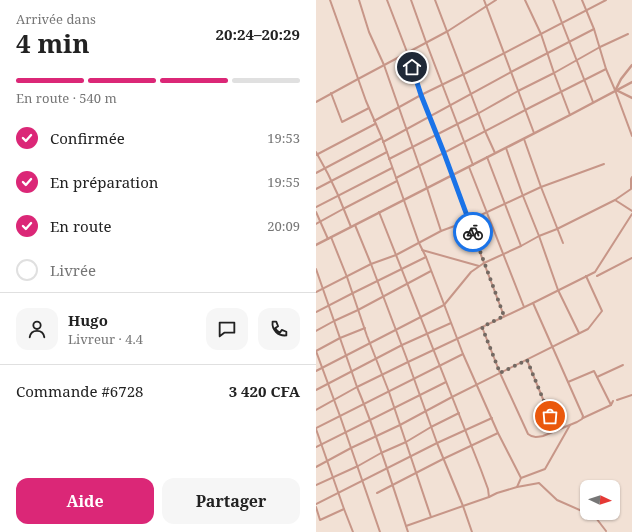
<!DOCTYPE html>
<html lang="fr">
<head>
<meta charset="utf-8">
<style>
	body { margin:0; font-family:"Noto Serif",serif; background:#f6f6f6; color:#222; height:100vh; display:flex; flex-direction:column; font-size:15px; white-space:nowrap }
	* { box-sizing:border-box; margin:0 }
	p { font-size:13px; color:#767676 }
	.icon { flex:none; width:22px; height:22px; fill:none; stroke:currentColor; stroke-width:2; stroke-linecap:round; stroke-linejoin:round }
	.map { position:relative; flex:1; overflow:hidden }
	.sheet { display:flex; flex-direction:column; background:#fff; width:316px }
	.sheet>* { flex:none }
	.needle { width:26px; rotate:94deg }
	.buttons { position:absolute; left:264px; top:480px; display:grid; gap:8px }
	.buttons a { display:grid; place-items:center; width:40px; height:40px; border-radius:8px; background:#fff; box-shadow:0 1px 3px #0004; font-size:20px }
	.pin { position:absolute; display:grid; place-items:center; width:34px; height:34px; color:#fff; margin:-17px; border:2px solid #fff; border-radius:50%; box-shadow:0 1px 4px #0007 }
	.courier { position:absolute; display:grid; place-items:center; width:40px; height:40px; margin:-20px; border:3px solid #1a73e8; border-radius:50%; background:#fff; color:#222; box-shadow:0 1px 5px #0007 }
	.overview em { font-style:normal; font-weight:700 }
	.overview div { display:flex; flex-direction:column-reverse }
	.overview { display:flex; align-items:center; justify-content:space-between; height:68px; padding:0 16px }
	h1 { font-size:26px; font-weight:700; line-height:30px }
	.bar { display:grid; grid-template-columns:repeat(4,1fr); gap:6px 4px; align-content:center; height:48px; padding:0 16px }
	.bar i { height:5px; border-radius:3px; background:#e0e0e0 }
	.bar .current { background:#db2777 }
	.bar p { grid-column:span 4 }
	.line { display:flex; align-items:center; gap:10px; padding:0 16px; border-top:1px solid #e0e0e0 }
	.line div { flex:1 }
	.round { display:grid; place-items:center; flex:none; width:42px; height:42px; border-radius:12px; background:#f6f6f6 }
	ol { padding:0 16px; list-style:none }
	li { display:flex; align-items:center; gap:12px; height:44px }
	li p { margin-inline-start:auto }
	li .icon { padding:4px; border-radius:50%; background:#db2777; color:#fff; stroke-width:4 }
	li:last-child { color:#767676 }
	li i { width:22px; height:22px; border:2px solid #e0e0e0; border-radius:50% }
	.action { display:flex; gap:8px; margin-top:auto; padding:8px 16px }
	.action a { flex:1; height:46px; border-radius:12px; background:#db2777; color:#fff; font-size:16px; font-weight:700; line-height:46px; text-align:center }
	.action a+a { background:#f6f6f6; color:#222 }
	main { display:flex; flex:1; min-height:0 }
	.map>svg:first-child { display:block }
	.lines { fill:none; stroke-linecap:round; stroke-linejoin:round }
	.minor { stroke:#c79688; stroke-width:2 }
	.tertiary { stroke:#c79688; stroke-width:2.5 }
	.done { stroke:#736962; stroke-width:4; stroke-dasharray:0 7.2 }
	.route { stroke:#1a73e8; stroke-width:5 }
</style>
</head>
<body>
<main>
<section class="sheet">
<div class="overview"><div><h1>4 min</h1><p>Arrivée dans</p></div><em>20:24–20:29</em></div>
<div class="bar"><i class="current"></i><i class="current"></i><i class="current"></i><i></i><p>En route · 540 m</p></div>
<ol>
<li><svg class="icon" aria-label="check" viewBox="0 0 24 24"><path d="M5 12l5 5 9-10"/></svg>Confirmée<p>19:53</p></li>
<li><svg class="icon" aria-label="check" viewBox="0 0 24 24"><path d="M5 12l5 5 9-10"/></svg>En préparation<p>19:55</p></li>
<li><svg class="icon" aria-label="check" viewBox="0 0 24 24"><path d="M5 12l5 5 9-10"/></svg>En route<p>20:09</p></li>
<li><i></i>Livrée</li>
</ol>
<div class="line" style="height:72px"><a class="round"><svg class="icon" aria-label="person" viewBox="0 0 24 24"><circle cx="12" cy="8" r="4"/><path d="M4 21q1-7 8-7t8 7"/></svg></a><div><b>Hugo</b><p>Livreur · 4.4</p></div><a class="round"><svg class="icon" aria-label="chat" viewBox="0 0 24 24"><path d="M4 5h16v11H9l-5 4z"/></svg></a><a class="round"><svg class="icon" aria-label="phone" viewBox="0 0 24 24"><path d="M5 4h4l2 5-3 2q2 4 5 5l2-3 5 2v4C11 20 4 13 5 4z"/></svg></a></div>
<div class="line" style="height:52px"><div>Commande #6728</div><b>3 420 CFA</b></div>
<div class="action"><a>Aide</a><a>Partager</a></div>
</section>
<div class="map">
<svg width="316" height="532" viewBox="0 0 316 532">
	<rect width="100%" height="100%" fill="#f2e1d5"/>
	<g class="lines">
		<!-- minor -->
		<g class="minor">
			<polyline points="14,0 50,101 66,138 103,243 110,257 147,354"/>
			<polyline points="43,0 53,32 68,65 111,188 125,231"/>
			<polyline points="71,0 91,52 105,95 128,153 145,202 188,316"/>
			<polyline points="95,0 110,42 157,165"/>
			<polyline points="119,0 169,131 179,153"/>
			<polyline points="168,0 218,133"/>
			<polyline points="209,0 225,34 238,73 254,115"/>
			<polyline points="237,0 277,102"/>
			<polyline points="266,0 278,29 290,69 299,90 316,136"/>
			<polyline points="15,93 26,122 53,108"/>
			<polyline points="0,102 42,79 132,31 180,0"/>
			<polyline points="58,121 105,95 148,74 290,0"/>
			<polyline points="208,139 225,187 247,243"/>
			<polyline points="67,142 195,72 278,29"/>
			<polyline points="190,148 207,196 223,236 242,290 263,333"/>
			<polyline points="0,152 12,174 22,195 35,227"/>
			<polyline points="0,155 59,124"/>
			<polyline points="171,157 205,246"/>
			<polyline points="73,159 163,113 202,91 238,73 284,47 312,34"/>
			<polyline points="153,167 208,307"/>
			<polyline points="0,173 66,138"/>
			<polyline points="80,178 215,107 290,69"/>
			<polyline points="0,189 71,152"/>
			<polyline points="299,200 316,211"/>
			<polyline points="0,207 76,168"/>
			<polyline points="0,212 12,239"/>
			<polyline points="63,212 165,470 172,489 173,497"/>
			<polyline points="0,224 27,209 81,181"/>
			<polyline points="39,225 55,264 92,362 121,443 147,506 156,532"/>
			<polyline points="15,237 31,277 51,336 73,392 115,517"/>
			<polyline points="106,250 163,266"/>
			<path d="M0,269L41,387C61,434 76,484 92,532"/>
			<polyline points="281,276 316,258"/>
			<polyline points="0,292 55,264 80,255 125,231 152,221 225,187 288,164"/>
			<polyline points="0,312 37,293 110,257"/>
			<path d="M166,327L184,373L212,434C217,438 221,437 227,436L261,422L266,419L267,416L217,303"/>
			<polyline points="0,331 18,321 42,310 115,271"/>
			<polyline points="0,351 24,416 64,532"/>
			<polyline points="0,351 24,338 49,328"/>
			<polyline points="211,360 240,431"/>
			<polyline points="0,371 128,305 155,272 168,263 205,246 223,236 241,229 299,200 315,189 315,179 316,177"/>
			<polyline points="281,377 307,365"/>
			<polyline points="252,382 278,371 295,405"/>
			<polyline points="0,390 86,345 135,323"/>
			<polyline points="301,400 316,395"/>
			<polyline points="0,410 41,387 92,362 217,303 279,272 316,214"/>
			<polyline points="267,418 295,405 297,401"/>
			<polyline points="0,428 147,354 182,433 205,478"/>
			<polyline points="0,429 28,509 37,532"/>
			<polyline points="0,447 130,382"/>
			<polyline points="0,467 35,448 84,425 136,397 272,329 286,311 270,276"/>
			<polyline points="0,485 42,466 65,453 90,442 115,427 143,413"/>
			<polyline points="201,487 223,483 241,500 266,511 271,519 280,518 290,531"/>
			<polyline points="61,493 127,459 182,433"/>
			<polyline points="0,504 121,443 176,418"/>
			<polyline points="0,507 4,520 28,509"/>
			<polyline points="90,526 147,506 173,497 181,493 201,487 205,478 229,469 254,425"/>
		</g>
		<!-- tertiary -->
		<g class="tertiary">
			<polyline points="300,89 305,79 316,65"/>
			<polyline points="300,90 316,98"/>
			<polyline points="0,245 254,115 316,82"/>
		</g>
	</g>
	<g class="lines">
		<!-- done -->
		<polyline class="done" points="157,232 188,316 166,327 184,373 211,360 234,416"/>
		<!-- route -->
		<polyline class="route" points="96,67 105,95 128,153 157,232"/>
	</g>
</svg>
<div class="buttons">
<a><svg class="needle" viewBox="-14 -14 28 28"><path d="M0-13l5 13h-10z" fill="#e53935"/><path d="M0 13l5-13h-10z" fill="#767676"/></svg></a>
</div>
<div class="pin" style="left:234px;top:416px;background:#ea580c"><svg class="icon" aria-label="bag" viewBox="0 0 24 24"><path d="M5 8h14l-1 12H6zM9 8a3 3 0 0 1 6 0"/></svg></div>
<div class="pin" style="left:96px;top:67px;background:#1f2937"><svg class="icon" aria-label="home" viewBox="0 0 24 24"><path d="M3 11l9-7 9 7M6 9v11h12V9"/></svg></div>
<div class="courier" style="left:157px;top:232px"><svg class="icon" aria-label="bike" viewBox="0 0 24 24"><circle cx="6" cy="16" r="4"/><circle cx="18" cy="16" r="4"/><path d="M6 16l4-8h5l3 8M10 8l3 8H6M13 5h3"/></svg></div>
</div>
</main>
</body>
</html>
